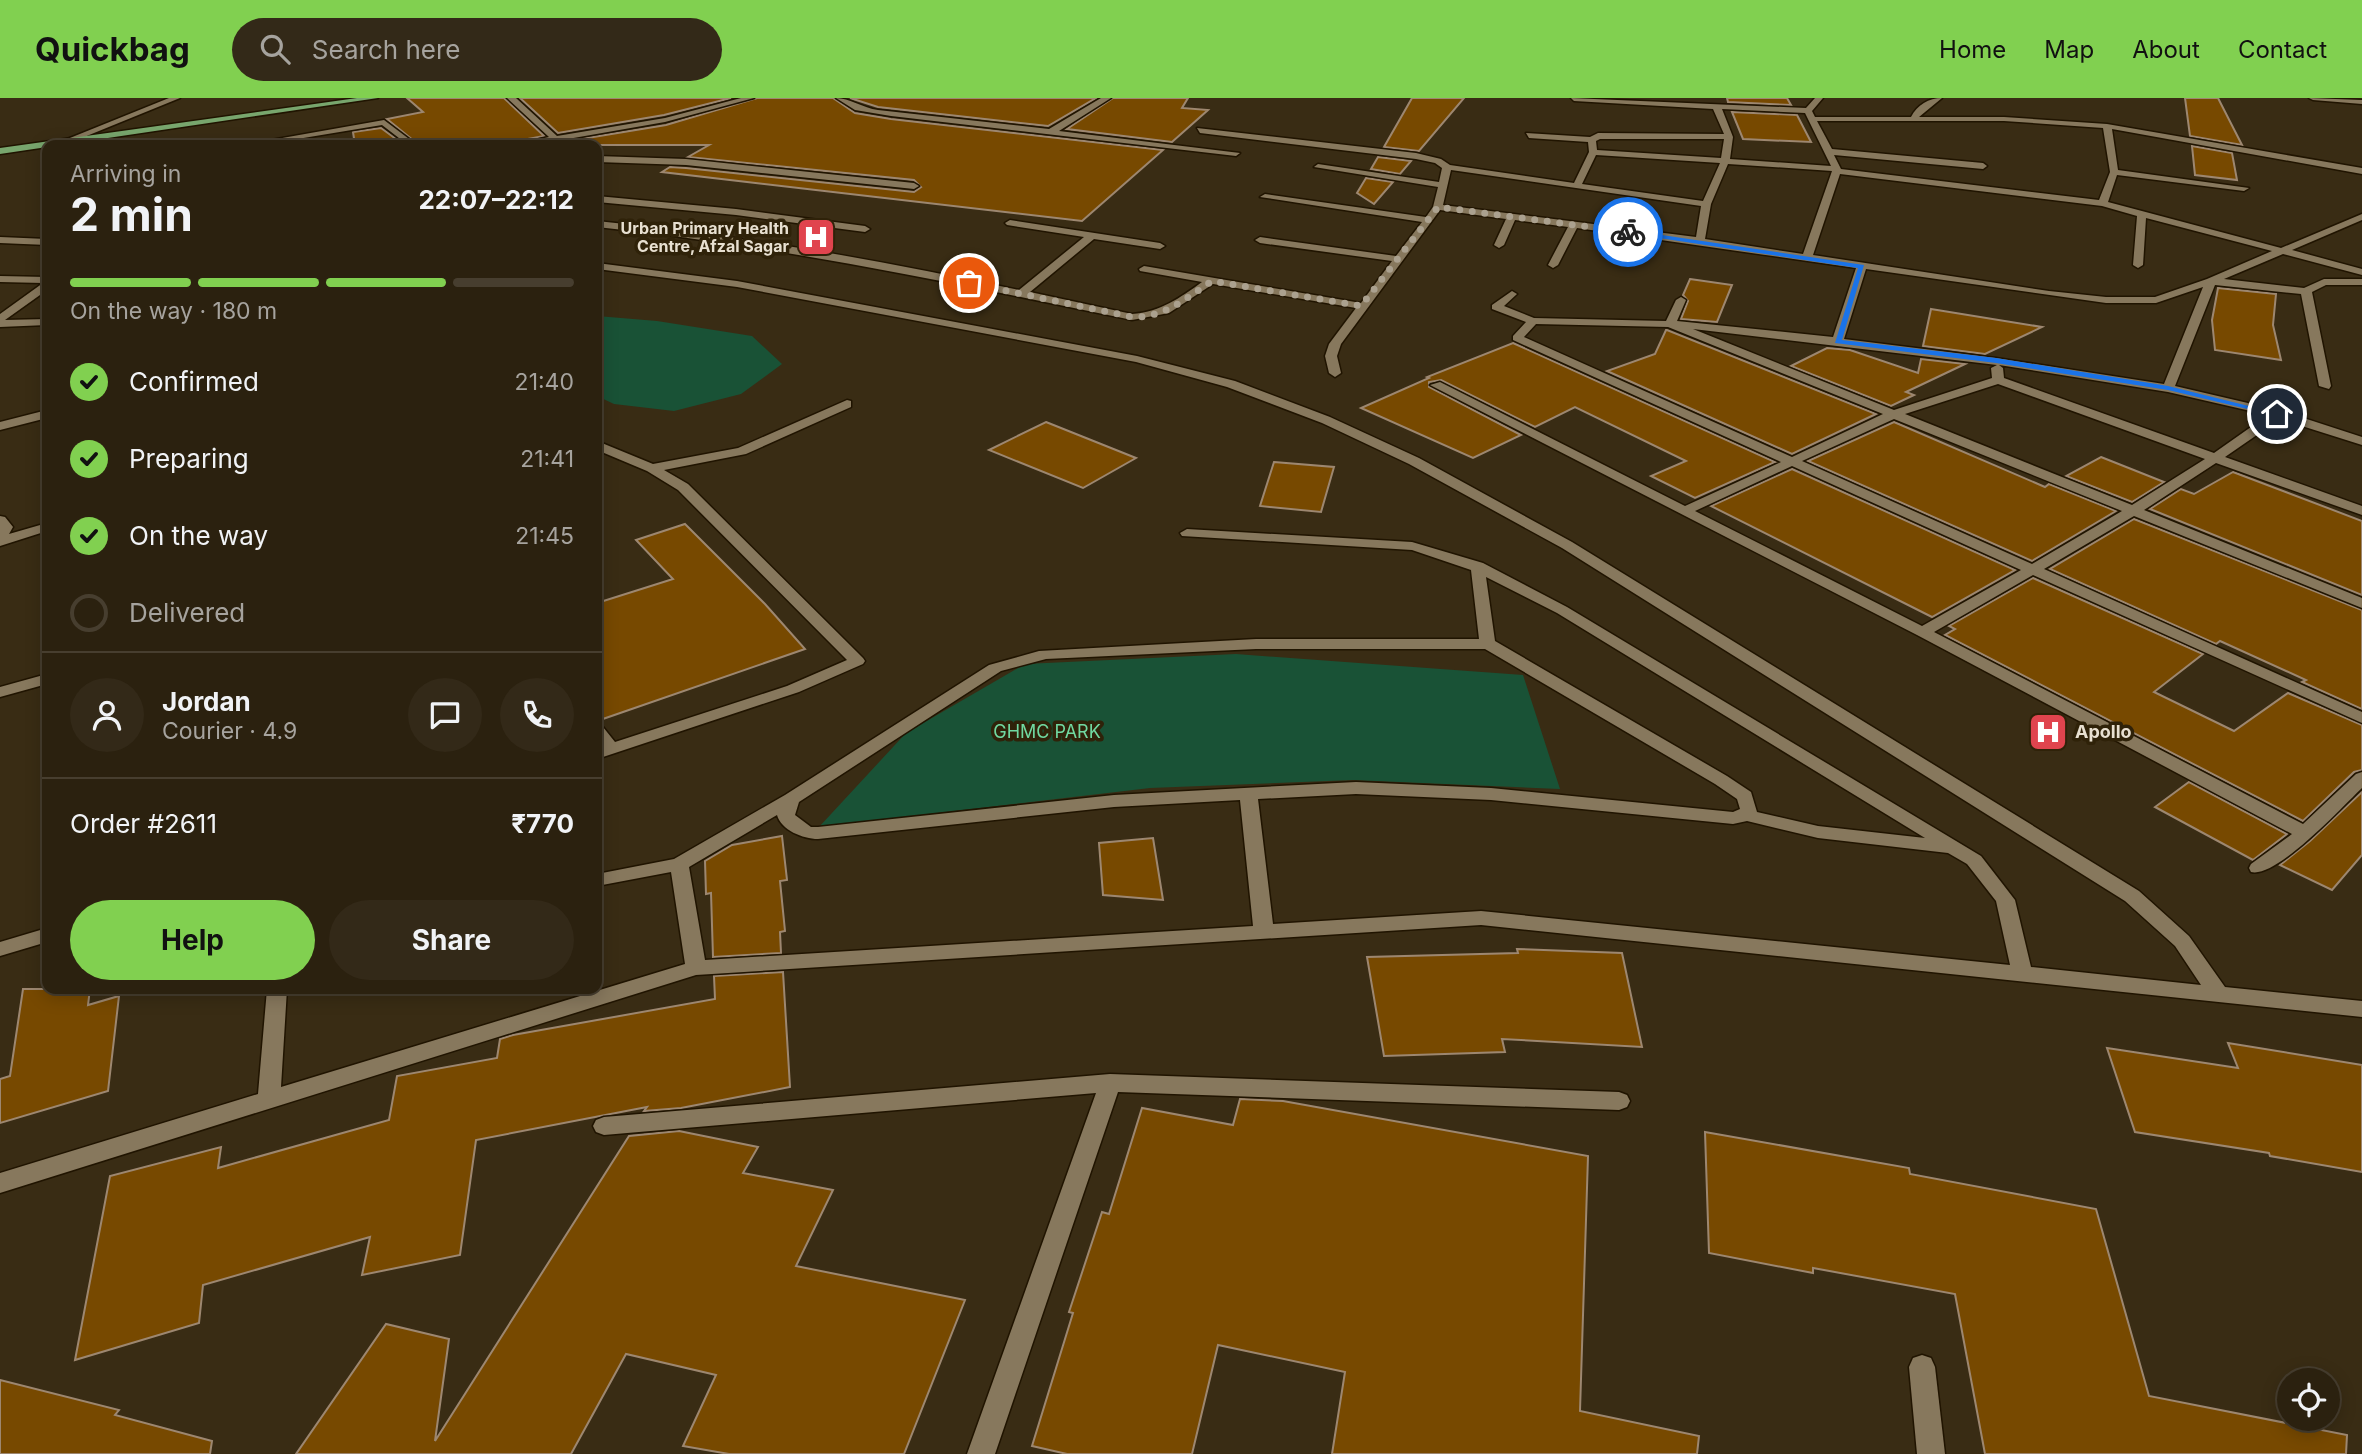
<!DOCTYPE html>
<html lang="en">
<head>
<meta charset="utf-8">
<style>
	body { margin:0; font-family:Inter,sans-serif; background:#332918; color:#f1f3f6; height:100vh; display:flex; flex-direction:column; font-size:26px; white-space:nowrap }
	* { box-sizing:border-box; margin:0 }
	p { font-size:23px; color:#a6a39e }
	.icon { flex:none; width:38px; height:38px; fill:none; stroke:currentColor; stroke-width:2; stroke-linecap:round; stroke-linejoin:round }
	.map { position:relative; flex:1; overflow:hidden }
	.details { position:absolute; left:42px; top:42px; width:560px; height:854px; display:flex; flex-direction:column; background:#2b210f; border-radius:14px; box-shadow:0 4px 18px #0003,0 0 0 2px #473e2f }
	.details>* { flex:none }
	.fabs { position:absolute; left:2277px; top:1270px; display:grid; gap:14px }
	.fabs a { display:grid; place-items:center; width:63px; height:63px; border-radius:50%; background:#2b210f; box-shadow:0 4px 18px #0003,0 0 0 2px #473e2f; font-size:35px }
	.pin { position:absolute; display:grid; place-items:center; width:60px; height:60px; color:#fff; margin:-30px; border:4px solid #fff; border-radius:50%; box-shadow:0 2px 7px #0007 }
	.courier { position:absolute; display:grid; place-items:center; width:70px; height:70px; margin:-35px; border:5px solid #1a73e8; border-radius:50%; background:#fff; color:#222; box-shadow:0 2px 9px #0007 }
	.overview em { font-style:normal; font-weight:700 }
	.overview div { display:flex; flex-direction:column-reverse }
	.overview { display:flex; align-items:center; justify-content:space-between; height:119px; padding:0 28px }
	h1 { font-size:46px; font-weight:700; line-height:52px }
	.bar { display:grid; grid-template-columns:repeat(4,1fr); gap:10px 7px; align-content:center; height:84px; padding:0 28px }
	.bar i { height:9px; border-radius:5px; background:#473e2f }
	.bar .active { background:#81d050 }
	.bar p { grid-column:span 4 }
	.line { display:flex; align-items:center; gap:18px; padding:0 28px; border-top:2px solid #473e2f }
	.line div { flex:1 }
	.round { display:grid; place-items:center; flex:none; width:74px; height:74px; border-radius:37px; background:#332918 }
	ol { padding:0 28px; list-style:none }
	li { display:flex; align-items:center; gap:21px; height:77px }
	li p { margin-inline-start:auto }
	li .icon { padding:7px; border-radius:50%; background:#81d050; color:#111; stroke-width:4 }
	li:last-child { color:#a6a39e }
	li i { width:38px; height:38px; border:4px solid #473e2f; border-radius:50% }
	.cta { display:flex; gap:14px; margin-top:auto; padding:14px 28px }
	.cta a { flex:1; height:80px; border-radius:42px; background:#81d050; color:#111; font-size:28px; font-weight:700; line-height:80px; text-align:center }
	.cta a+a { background:#332918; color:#f1f3f6 }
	header { display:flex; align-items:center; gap:42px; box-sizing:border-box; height:98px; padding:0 35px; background:#81d050; color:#111 }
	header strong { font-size:33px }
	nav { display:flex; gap:38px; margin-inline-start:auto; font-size:24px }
	.search { width:490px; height:63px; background:#332918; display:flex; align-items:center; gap:18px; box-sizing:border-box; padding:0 24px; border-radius:38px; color:#a6a39e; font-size:26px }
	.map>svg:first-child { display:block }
	.green { fill:#195236 }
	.building { fill:#774900; stroke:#9d8770; stroke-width:2 }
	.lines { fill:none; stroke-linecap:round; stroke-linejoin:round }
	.minor-casing { stroke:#201400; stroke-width:3 }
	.major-casing { stroke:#201400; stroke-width:3 }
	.minor { fill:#87785d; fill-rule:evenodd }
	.major { fill:#78a66d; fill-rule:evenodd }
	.route { fill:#1a73e8 }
	.done { stroke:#aba18f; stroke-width:7; stroke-dasharray:0 12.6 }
	.labels { text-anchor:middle; stroke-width:7; stroke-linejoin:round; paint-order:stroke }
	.far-poi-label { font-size:16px; font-weight:bold; fill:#e8e0d1; stroke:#2f2209; text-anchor:end }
	.park-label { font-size:18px; fill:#70d9a1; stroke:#2f2209 }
	.poi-label { font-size:18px; font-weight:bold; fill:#e8e0d1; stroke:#2f2209; text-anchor:start }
</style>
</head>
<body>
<header>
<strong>Quickbag</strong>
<div class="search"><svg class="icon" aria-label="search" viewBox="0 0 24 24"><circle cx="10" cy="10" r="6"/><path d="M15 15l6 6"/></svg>Search here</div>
<nav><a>Home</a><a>Map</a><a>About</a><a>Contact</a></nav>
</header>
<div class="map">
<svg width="2362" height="1356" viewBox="0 0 2362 1356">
	<rect width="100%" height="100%" fill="#392c14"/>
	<!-- green -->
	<g class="green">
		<polygon points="597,218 657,223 752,238 782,266 741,296 674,313 614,306 597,298"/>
		<polygon points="1236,556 1523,577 1560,691 1353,682 1150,690 819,729 906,635 1025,566"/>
	</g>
	<!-- building -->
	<g class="building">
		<polygon points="407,0 504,0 544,38 512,44 510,47 419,47 387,21 423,14"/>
		<polygon points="520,0 731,0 664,17 558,35"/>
		<polygon points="757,0 833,0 855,15 891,21 1163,52 1082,123 662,74 670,69 686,70 914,94 921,89 914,82 688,59 709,47 560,47 563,44 666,27"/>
		<polygon points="850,0 1096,0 1048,28 878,9"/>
		<polygon points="1113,0 1188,0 1182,10 1208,12 1172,44 1067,31"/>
		<polygon points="1412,0 1464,0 1419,53 1384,49"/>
		<polygon points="1727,0 1787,0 1791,7 1728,4"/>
		<polygon points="2185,0 2218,0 2242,47 2190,38"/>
		<polygon points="1732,14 1797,17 1811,44 1743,41"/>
		<polygon points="381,30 404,47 355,47 353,34"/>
		<polygon points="2192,48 2232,55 2237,82 2195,77"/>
		<polygon points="1378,59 1411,63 1400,76 1371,71"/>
		<polygon points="1366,80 1393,84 1374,106 1357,95"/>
		<polygon points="1690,181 1732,187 1717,224 1681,221 1688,203 1683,197"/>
		<polygon points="2218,190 2276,196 2273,227 2281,262 2215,252 2212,222"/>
		<polygon points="1931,211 2042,229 1985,256 1923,248"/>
		<polygon points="1666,232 1667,232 1876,316 1792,356 1607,273 1655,256"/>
		<polygon points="1513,245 1775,364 1695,400 1651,378 1686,363 1575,309 1535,329 1441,282 1429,284 1429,289 1521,337 1473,360 1361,310 1429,280 1427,279"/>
		<polygon points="1827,250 1850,252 1918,275 1921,261 1965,266 1906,294 1914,297 1891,308 1791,268"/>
		<polygon points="1046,324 1136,360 1083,390 989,352"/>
		<polygon points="1894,324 2045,389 2049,386 2116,413 2032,463 1808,363"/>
		<polygon points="2101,359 2164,384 2132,404 2066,378"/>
		<polygon points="1274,364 1334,369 1321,414 1260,408"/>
		<polygon points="1792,371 2015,472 1932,519 1711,408"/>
		<polygon points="2233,374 2362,423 2362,497 2150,411 2181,391 2194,396"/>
		<polygon points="2134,421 2362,512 2362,611 2302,584 2306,582 2220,543 2216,546 2050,471"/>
		<polygon points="685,426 765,506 805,551 597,623 597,505 673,481 636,442"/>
		<polygon points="2033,480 2203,556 2154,594 2234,633 2288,595 2362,627 2362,672 2354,674 2303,723 1945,537 1955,531 1949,528"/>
		<polygon points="2189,684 2287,736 2253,762 2155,709"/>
		<polygon points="2362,694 2362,757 2332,792 2280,767 2310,743"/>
		<polygon points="782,738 787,782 780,783 785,833 780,834 781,855 713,859 711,795 706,796 705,763 732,747"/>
		<polygon points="1153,740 1163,802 1103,797 1099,745"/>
		<polygon points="1517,851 1622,855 1642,949 1502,941 1505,954 1384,958 1367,859 1518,855"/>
		<polygon points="783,874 790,989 681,1010 644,1013 647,1009 476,1042 460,1157 362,1177 370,1139 203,1187 199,1225 75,1262 110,1078 221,1049 218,1070 389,1022 397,978 497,960 500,941 513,937 715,901 714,878"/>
		<polygon points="23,891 90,891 88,907 119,898 108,993 0,1025 0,981 10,978"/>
		<polygon points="2228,945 2362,967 2362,1074 2270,1058 2269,1055 2135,1034 2107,950 2238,970"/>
		<polygon points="1240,1001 1283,1003 1588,1058 1580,1313 1699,1338 1697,1356 1332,1356 1345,1274 1218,1247 1192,1356 1067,1356 1032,1348 1073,1215 1069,1214 1102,1114 1109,1116 1142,1010 1233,1027"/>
		<polygon points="679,1033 758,1049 743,1075 833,1092 796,1168 965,1202 904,1356 729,1356 683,1348 716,1277 626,1256 571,1356 296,1356 386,1226 449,1241 435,1343 629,1038"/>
		<polygon points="1705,1034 1909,1070 1910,1076 2096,1111 2149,1298 2347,1337 2346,1356 1985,1356 1955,1196 1813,1170 1813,1175 1709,1155"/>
		<polygon points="0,1282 119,1312 115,1317 212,1343 210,1356 0,1356"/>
	</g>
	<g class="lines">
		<!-- minor casing -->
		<g class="minor-casing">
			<g id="minor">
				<polygon points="169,0 180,0 67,46 60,44"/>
				<path d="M507,0H516L557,38L665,20L741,0H754L665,24L562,42L558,46C545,41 527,48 513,47L549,39Z"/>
				<path d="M836,0C849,0 863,10 878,12L1049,31L1101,0H1111L1059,33L1240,55L1236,58L891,18L855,12Z"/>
				<path d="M1571,0L1806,10L1815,0H1823L1812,13L1815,19H1911C1917,7 1929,0 1942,0L1919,19H2004L2107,26L2362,70V76L2112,31L2118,72L2249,90L2244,93L2117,77L2108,104L2281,150L2362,116V122L2292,152L2362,171V177L2283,156L2224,181L2304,190L2324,181H2362V187H2326L2312,194L2331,288L2329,291L2319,288L2301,196L2215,187L2175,288L2282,313L2362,339V347L2280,321L2225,359L2362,408V417L2216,365L2144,412L2362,500V510L2134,418L2044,471L2362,614V625L2033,477L1934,534L2303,726L2356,676L2362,674V690C2343,708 2276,781 2251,774L2249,770L2251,766L2292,736L1917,537L1430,287L1440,284L1685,408L1781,364L1513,242V238L1526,224L1492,211V207L1512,193L1517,196L1504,208L1534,220L1666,223L1676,202L1681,199L1686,202L1677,223L1833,239L1856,170L1577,130L1558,167L1553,170L1548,167L1568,129L1515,122L1504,147L1499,150L1494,147L1506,121L1440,112L1341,246L1337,258L1341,275L1335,279L1329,275L1325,258L1329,246L1356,210L1213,186L1169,215L1132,222C954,185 778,148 597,129V123C740,137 879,162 1019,192L1084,139L1007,127L1005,125L1010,122L1160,145L1165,148L1160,151L1094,141L1030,194L1132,216C1160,214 1180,200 1202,184L1140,173L1139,171L1144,168L1361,205L1392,163L1260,145L1255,142L1260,139L1396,158L1422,124L1260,99L1265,96L1426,119L1433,109L1438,89L1314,69L1318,66L1439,84L1442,70L1435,65L1416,61L1200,35L1197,30L1416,55L1441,61L1450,67L1574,85L1589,54L1588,44L1529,40L1526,35L1590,39L1598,35L1724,36L1713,11L1574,3ZM1722,11L1805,15L1831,68L1730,61L1733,39ZM1817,23H2004L2103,30L2110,74L2099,102L1841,71L1834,57L1983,71L1987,68L1983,65L1832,51ZM1600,41H1724L1721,60L1597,52L1596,43ZM1596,57L1720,65L1703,103L1582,86ZM1728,66L1832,73L1803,156L1705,141L1711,106ZM1451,72L1701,108L1696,139L1443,107ZM1840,76L2102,108L2137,118L2133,167L2138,170L2143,167L2146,120L2272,153L2207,181L2155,199H2106L2049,193L1813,157ZM1866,171L2106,205H2156L2203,189L2164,286L1996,260L1844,241ZM1536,226L1668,229L1883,316L1792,359L1524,239ZM1693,231L1997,267L1991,270L1992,280L1894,312ZM1999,267L2168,294L2268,317L2214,355L2004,280L2003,270ZM1998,286L2205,361L2132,407L1905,316ZM1894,321L2122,413L2032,466L1802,363ZM1792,368L2021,472L1922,528L1695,413Z"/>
				<polygon points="2309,0 2362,2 2362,6 2313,2"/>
				<polygon points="384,22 417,47 408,47 382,27 261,47 243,47"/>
				<polygon points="597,58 686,61 914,85 919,88 914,91 686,67 597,64"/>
				<polygon points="597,98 736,111 865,128 870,131 865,134 736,117 597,104"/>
				<polygon points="0,139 47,141 47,147 0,145"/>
				<path d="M597,165L737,183L1137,258L1235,283L1330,319L1419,360L1572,444L2139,793L2189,838L2225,889L2362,903V919L1481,827L696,877L0,1095V1075L258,996L267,891H287L281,989L685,866L671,774L597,788V776L674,761L785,697L989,567L1039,553L1256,541H1479L1471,472L1412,452L1182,438L1180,435L1187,431L1412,444L1483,465L1567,509L1981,758L2015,802L2031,869L2201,887L2175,848L2125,803L1562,450L1409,366L1322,325L1227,289L1136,264L737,189L597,171ZM1486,479L1557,515L1925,740L1818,728L1757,714L1751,694L1727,678L1495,543ZM1256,551H1485L1715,686L1737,701L1740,711L1733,714L1491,690L1356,684L1114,697L818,729H811L795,717L799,704L1001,573L1046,561ZM1356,696L1491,702L1733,726L1747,723L1818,740L1948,755L1967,766L1996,803L2010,867L1481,813L1273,826L1258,701ZM1240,702L1253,828L705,862L689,769L777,717C781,732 803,741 818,741L1114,709Z"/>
				<polygon points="0,178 47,179 47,192 5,222 47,221 47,227 0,229 0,216 43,185 0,184"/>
				<polygon points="847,302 851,303 851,309 746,356 664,372 688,386 863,560 865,563 863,566 799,594 597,661 597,650 601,649 597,644 597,628 603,629 615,644 787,588 847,562 678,392 647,373 597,352 597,343 653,366 738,350"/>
				<polygon points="47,312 47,320 0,332 0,324"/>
				<polygon points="0,418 5,419 13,429 9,436 47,425 47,433 0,448"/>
				<polygon points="47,576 47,586 0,599 0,589"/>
				<polygon points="47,830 47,844 0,858 0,844"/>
				<polygon points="1110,976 1619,994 1627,997 1630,1003 1627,1009 1619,1012 1118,994 995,1356 967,1356 1096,995 604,1037 596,1034 593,1028 596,1022 604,1019"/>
				<polygon points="1922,1257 1931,1260 1935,1269 1945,1356 1917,1356 1909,1269 1913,1260"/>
			</g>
		</g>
		<!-- major casing -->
		<g class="major-casing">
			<polygon id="major" points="357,0 378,0 0,56 0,50"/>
		</g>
		<!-- minor -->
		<use href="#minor" class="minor"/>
		<!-- major -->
		<use href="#major" class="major"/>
	</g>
	<!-- route -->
	<polygon class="route" points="1628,132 1864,167 1842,242 1996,260 2168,288 2281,316 2277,318 2168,292 1996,265 1835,245 1858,170 1626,135"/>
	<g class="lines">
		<!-- done -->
		<path class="done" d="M969,185L1132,219C1165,220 1186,200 1212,183L1361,208L1438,109L1628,134"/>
	</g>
	<!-- icons -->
	<defs>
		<g id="hospital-square" transform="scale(2.0125)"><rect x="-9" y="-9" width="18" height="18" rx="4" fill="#e0444e" stroke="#2f2209"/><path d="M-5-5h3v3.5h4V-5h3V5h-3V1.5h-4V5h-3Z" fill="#fff"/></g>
	</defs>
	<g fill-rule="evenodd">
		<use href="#hospital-square" x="816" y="139"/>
		<use href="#hospital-square" x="2048" y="634"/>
	</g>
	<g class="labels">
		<!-- far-poi labels -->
		<g class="far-poi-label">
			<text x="789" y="136">Urban Primary Health<tspan x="789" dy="18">Centre, Afzal Sagar</tspan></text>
		</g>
		<!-- park labels -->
		<g class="park-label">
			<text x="1047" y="640">GHMC PARK</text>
		</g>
		<!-- poi labels -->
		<g class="poi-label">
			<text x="2075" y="640">Apollo</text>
		</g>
	</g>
</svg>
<div class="fabs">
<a><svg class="icon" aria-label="locate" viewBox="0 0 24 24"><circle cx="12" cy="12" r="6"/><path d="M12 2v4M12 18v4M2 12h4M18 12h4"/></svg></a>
</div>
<div class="pin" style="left:969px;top:185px;background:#ea580c"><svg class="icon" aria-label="bag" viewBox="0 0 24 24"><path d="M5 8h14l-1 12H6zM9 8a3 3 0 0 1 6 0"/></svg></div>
<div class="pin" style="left:2277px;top:316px;background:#1f2937"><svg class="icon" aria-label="home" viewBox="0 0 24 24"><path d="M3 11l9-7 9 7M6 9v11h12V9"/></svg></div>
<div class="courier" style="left:1628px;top:134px"><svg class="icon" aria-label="bike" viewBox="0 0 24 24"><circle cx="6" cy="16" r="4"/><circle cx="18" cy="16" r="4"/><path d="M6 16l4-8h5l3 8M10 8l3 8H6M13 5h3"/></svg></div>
<section class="details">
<div class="overview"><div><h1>2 min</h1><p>Arriving in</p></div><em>22:07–22:12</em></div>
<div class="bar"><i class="active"></i><i class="active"></i><i class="active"></i><i></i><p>On the way · 180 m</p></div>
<ol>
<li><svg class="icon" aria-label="check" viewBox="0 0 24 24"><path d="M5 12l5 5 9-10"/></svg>Confirmed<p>21:40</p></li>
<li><svg class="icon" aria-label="check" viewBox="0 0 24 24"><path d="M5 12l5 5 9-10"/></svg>Preparing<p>21:41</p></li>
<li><svg class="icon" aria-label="check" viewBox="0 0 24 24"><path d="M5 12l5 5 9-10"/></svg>On the way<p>21:45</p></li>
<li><i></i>Delivered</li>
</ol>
<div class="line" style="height:126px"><a class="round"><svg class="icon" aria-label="person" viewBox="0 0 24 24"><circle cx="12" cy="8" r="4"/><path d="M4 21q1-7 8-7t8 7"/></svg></a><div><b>Jordan</b><p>Courier · 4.9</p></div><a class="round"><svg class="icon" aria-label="chat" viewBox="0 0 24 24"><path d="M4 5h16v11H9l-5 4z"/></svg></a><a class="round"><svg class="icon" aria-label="phone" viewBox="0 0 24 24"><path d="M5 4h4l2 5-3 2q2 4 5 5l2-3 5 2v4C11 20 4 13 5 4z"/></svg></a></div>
<div class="line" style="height:91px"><div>Order #2611</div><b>₹770</b></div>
<div class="cta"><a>Help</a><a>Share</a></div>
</section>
</div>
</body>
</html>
